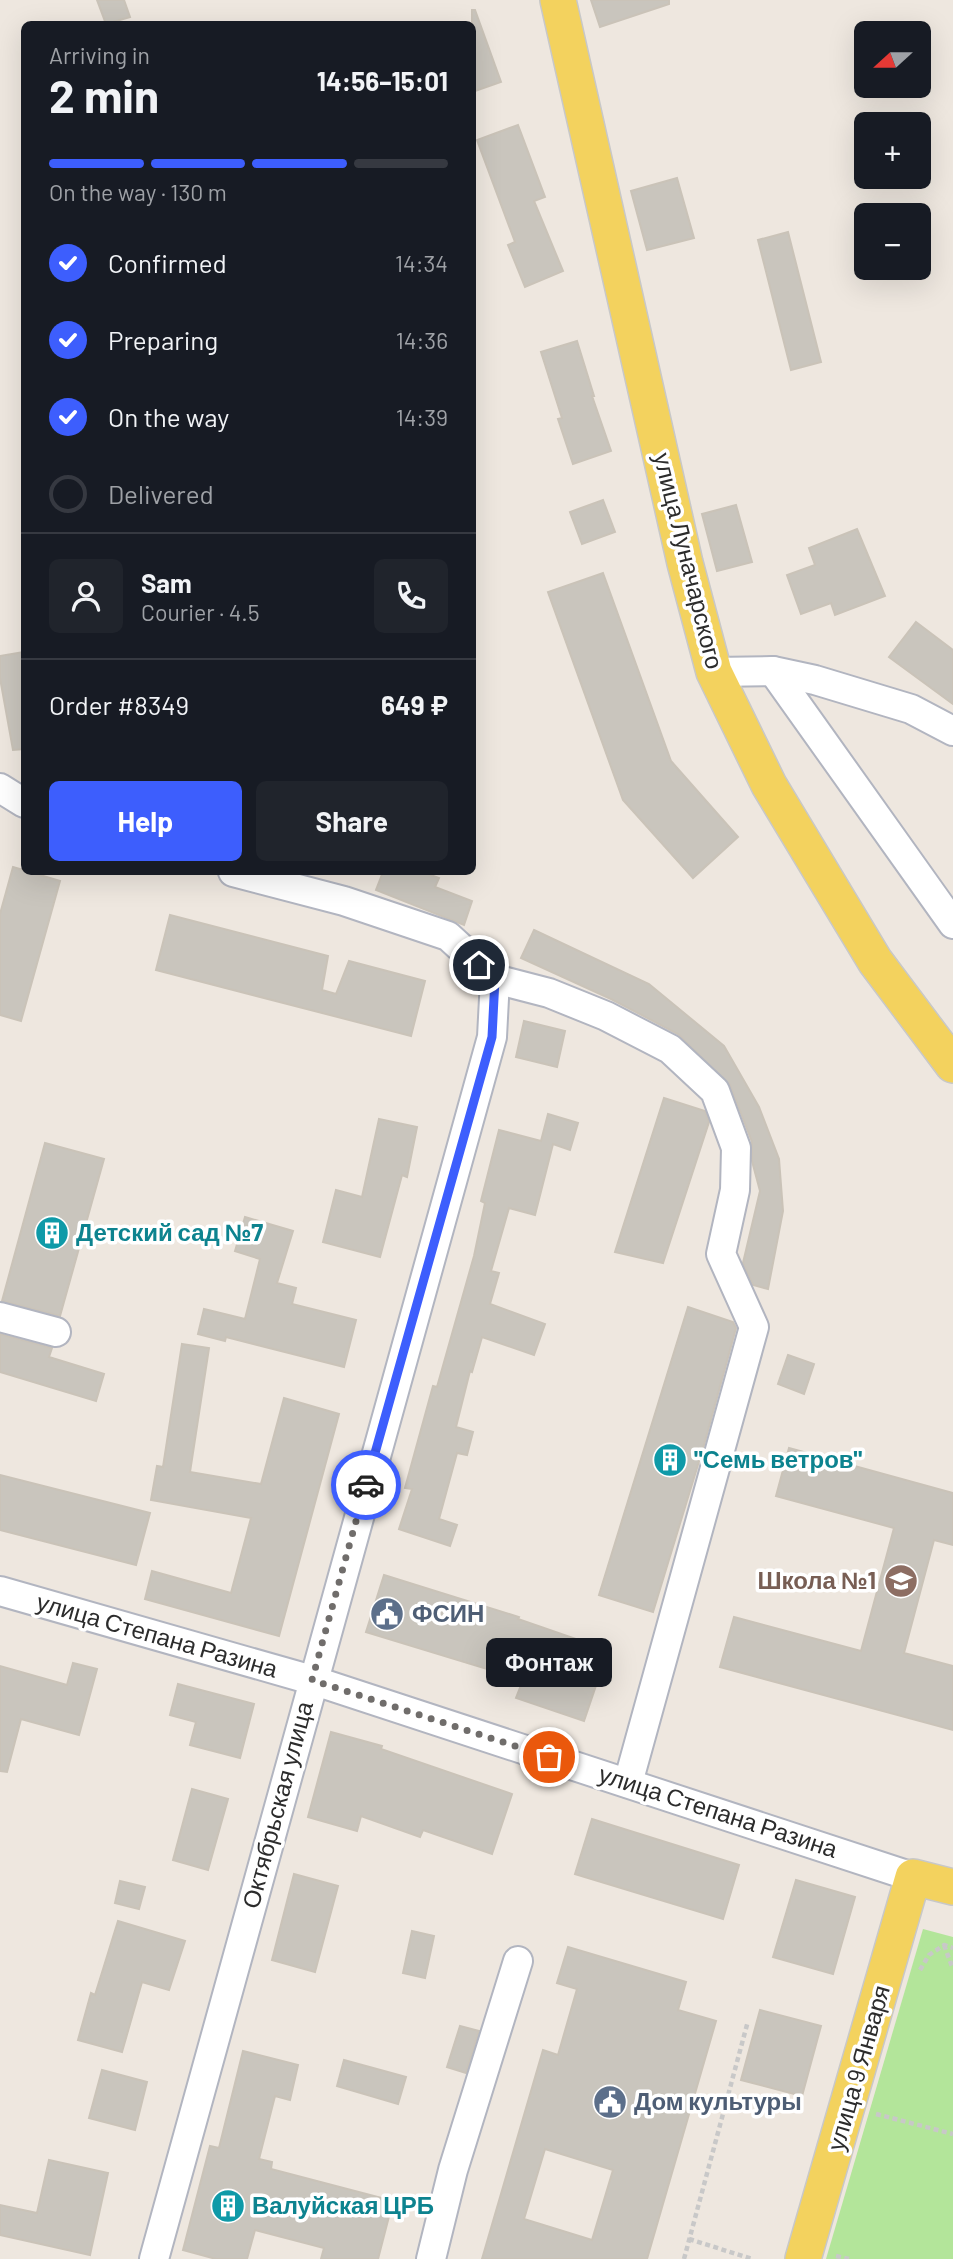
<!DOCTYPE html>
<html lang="en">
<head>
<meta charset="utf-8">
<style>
	body { margin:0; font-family:Barlow,sans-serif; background:#20242c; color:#f1f3f6; height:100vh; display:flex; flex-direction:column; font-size:26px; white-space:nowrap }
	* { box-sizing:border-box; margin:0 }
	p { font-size:23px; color:#9ea1a6 }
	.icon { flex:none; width:38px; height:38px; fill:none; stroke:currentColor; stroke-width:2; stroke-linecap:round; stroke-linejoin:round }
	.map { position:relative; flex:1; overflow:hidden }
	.sheet { position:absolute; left:21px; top:21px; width:455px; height:854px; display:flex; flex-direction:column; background:#171b24; border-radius:10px; box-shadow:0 7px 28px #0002 }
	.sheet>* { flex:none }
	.needle { width:46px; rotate:249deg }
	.fabs { position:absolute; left:854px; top:21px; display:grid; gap:14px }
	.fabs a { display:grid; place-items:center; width:77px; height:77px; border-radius:10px; background:#171b24; box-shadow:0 7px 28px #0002; font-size:35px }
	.pin { position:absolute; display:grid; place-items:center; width:60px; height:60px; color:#fff; margin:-30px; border:4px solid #fff; border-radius:50%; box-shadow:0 2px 7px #0007 }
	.courier { position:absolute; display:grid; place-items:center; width:70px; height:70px; margin:-35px; border:5px solid #3d5efd; border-radius:50%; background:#fff; color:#222; box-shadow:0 2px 9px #0007 }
	.bubble { position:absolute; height:49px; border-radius:10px; background:#171b24; box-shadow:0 7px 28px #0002; font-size:23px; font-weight:700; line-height:49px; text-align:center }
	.head em { font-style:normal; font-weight:700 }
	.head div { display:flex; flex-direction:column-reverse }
	.head { display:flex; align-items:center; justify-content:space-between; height:119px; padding:0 28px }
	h1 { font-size:46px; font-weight:700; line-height:52px }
	.bar { display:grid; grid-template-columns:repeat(4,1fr); gap:10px 7px; align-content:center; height:84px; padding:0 28px }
	.bar i { height:9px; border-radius:5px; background:#363941 }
	.bar .selected { background:#3d5efd }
	.bar p { grid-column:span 4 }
	.line { display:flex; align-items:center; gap:18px; padding:0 28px; border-top:2px solid #363941 }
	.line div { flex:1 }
	.round { display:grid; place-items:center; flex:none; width:74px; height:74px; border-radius:10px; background:#20242c }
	ol { padding:0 28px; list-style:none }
	li { display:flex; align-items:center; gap:21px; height:77px }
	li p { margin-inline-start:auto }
	li .icon { padding:7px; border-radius:50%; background:#3d5efd; color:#fff; stroke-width:4 }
	li:last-child { color:#9ea1a6 }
	li i { width:38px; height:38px; border:4px solid #363941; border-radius:50% }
	.cta { display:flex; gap:14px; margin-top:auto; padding:14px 28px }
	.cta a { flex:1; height:80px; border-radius:10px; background:#3d5efd; color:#fff; font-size:28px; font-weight:700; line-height:80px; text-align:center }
	.cta a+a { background:#20242c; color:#f1f3f6 }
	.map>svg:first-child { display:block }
	.green { fill:#b3e59a }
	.building { fill:#c9c5bd; stroke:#cac3b8; stroke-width:2; fill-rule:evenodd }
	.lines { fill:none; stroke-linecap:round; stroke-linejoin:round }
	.minor-casing { stroke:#b2b5c0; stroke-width:32 }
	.major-casing { stroke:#c8c8c8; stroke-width:38 }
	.path { stroke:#c8c8c8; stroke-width:4.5; stroke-dasharray:5 3.5; stroke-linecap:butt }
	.minor { stroke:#fff; stroke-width:28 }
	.major { stroke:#f3d25e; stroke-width:35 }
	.done { stroke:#706d6b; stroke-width:7; stroke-dasharray:0 12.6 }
	.route { stroke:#3d5efd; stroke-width:9 }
	.labels { text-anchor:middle; stroke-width:7; stroke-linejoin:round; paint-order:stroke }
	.street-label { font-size:24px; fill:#2c2c2c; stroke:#fff }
	.culture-label { font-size:24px; font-weight:bold; fill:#0d838f; stroke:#fff; text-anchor:start }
	.education-label { font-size:24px; font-weight:bold; fill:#785e54; stroke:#fff; text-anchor:end }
	.service-label { font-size:24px; font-weight:bold; fill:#4e5e75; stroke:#fff; text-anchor:start }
</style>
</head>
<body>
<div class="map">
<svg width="953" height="2259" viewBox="0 0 953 2259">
	<rect width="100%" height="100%" fill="#eee7df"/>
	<!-- green -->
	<polygon class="green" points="923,1929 953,1937 953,2259 826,2259"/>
	<!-- building -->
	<g class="building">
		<polygon points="97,0 124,0 130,17 106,24"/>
		<polygon points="591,0 669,0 669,4 600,27"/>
		<polygon points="472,10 475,10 501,82 472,92"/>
		<polygon points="518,125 545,197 534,201 563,271 525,287 508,245 515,242 477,140"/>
		<polygon points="677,178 694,238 647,250 631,191"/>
		<polygon points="788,232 821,362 791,370 758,240"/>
		<polygon points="577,341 594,396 592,396 611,451 573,464 558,419 562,418 541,352"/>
		<polygon points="603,500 615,532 582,544 570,512"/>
		<polygon points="736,505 752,562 717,571 702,514"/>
		<polygon points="857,529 885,596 835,615 831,603 801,614 787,575 815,565 809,548"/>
		<polygon points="603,573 671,761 738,837 693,878 623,800 548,592"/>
		<polygon points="916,622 953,650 953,704 889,657"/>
		<polygon points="24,652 24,749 13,750 0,678 0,656"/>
		<polygon points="13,867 60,881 21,1021 0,1015 0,914"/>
		<polygon points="383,872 423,872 439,878 435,887 472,901 464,925 376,890"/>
		<polygon points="170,915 328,956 322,990 336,994 349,961 425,981 411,1036 156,970"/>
		<polygon points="534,930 649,984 724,1046 759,1107 779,1159 783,1211 768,1289 753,1285 743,1263 760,1191 752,1161 752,1142 730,1085 678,1034 611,999 521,958"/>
		<polygon points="524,1021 565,1031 557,1067 516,1057"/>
		<polygon points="664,1098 705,1111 709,1122 663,1263 615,1252"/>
		<polygon points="548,1114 578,1123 570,1150 553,1144 535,1215 509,1208 491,1271 499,1273 490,1304 545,1324 534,1355 482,1337 472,1372 470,1371 456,1427 473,1432 467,1455 457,1453 439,1519 457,1525 450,1546 399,1529 412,1489 405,1488 433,1386 437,1387 474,1256 485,1203 481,1201 499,1130 541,1141"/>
		<polygon points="379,1119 417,1127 407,1177 402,1175 380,1257 323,1242 336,1190 362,1197"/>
		<polygon points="45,1143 104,1159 60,1316 2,1301"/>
		<polygon points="245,1217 293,1231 277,1283 296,1288 292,1304 356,1320 344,1367 226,1337 225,1341 198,1334 204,1309 245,1319 260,1259 235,1251"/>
		<polygon points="688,1307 733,1322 736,1328 704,1445 653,1612 599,1595"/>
		<polygon points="0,1334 52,1348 49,1357 104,1374 96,1401 0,1372"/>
		<polygon points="182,1344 209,1348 190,1472 261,1484 284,1398 339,1414 279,1636 145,1599 152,1571 231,1593 251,1518 151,1500 157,1466 163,1467"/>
		<polygon points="788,1355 814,1364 804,1394 778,1384"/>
		<polygon points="789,1448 953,1493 953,1545 934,1540 904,1653 953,1666 953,1730 720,1667 734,1617 861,1651 894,1528 776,1496"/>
		<polygon points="0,1475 150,1513 136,1565 0,1530"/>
		<polygon points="384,1575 519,1617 518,1619 608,1650 584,1721 516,1698 523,1680 366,1632"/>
		<polygon points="73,1663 97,1669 79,1735 21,1719 7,1772 0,1771 0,1666 67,1685"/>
		<polygon points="178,1684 254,1704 240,1758 190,1745 196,1722 170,1715"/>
		<polygon points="331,1732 382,1746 381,1749 512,1794 492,1854 423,1830 420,1837 361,1816 357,1831 308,1817"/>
		<polygon points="192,1789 228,1799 208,1870 173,1860"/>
		<polygon points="592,1819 739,1865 723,1919 575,1874"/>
		<polygon points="294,1874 338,1886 315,1972 272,1960"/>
		<polygon points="796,1880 855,1897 833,1974 773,1957"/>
		<polygon points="120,1881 145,1887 139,1909 115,1903"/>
		<polygon points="118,1921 185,1941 169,1990 142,1982 122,2052 78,2040 91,1993 95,1995"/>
		<polygon points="412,1931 434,1936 425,1978 403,1973"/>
		<path d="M568,1947L686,1982L678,2010L716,2021L647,2259H482L543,2050L558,2055L577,1989L557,1983ZM545,2149L613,2170L592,2240L524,2219Z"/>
		<polygon points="760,2010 821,2026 802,2096 741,2080"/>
		<polygon points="460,2026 479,2031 466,2073 447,2067"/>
		<polygon points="243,2051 298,2065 290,2100 275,2096 259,2159 272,2162 271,2169 393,2201 378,2259 321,2259 324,2248 255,2230 247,2259 216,2259 183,2250 210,2146 219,2148"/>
		<polygon points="344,2060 406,2077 398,2104 337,2086"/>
		<polygon points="102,2070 147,2082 135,2130 89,2118"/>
		<polygon points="49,2160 108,2173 90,2255 0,2235 0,2205 37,2213"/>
	</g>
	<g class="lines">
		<!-- minor casing -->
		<g class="minor-casing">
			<g id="minor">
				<polyline points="773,671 953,924"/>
				<polyline points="714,672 773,671 815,680 911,709 953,731"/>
				<polyline points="0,788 24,803"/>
				<polyline points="495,979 549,993 606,1016 670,1049 715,1091 736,1148 735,1190 721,1254 754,1327 628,1783"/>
				<polyline points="0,1317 56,1332"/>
				<polyline points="0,1591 312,1680 913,1877"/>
				<polyline points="154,2259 492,1037 495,979 448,936 344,901 233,872"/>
				<polyline points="431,2259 453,2170 518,1961"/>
			</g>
		</g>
		<!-- major casing -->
		<g class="major-casing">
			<g id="major">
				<polyline points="558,0 685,563 714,672 769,785 875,961 953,1065"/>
				<polyline points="803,2259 913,1877 953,1887"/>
			</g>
		</g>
		<!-- path -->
		<g class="path">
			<polyline points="944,1945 953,1969"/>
			<polyline points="920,1970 929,1955 944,1945 953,1948"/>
			<polyline points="876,2114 953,2134"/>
			<polyline points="689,2239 752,2259"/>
			<polyline points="836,2256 849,2259"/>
			<polyline points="684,2259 748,2021"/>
		</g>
		<!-- minor -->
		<use href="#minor" class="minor"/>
		<!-- major -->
		<use href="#major" class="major"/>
	</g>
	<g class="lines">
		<!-- done -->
		<polyline class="done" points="366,1485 312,1680 549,1757"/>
		<!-- route -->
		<polyline class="route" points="366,1485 492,1037 495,979 479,965"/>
	</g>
	<!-- icons -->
	<defs>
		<g id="building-disc" transform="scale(1.75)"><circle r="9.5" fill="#0f9aa8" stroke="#fff"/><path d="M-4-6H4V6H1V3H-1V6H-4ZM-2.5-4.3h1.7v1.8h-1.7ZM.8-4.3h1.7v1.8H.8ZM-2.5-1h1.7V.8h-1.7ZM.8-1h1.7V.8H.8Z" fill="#fff"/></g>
		<g id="school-disc" transform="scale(1.75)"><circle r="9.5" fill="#8d6e63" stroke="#fff"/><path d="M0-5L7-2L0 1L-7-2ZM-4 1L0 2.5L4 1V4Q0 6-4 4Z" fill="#fff"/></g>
		<g id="civic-disc" transform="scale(1.75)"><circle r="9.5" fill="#5c6f8a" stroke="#fff"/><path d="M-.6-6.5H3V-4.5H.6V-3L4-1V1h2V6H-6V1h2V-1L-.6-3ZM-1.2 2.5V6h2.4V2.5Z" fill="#fff"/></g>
	</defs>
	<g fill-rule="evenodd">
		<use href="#building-disc" x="52" y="1233"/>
		<use href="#building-disc" x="670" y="1460"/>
		<use href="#school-disc" x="901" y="1581"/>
		<use href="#civic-disc" x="387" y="1614"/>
		<use href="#civic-disc" x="610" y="2102"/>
		<use href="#building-disc" x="228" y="2206"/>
	</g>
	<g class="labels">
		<!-- street labels -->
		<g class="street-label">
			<text transform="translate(688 561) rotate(76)" y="8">улица Луначарского</text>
			<text transform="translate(157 1636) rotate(16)" y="8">улица Степана Разина</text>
			<text transform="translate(278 1805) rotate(-75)" y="8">Октябрьская улица</text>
			<text transform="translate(718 1812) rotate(18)" y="8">улица Степана Разина</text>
			<text transform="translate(859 2068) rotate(-74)" y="8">улица 9 Января</text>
		</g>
		<!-- culture labels -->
		<g class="culture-label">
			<text x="76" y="1241">Детский сад №7</text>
			<text x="694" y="1468">"Семь ветров"</text>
			<text x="252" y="2214">Валуйская ЦРБ</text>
		</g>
		<!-- education labels -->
		<g class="education-label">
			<text x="876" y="1589">Школа №1</text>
		</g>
		<!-- service labels -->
		<g class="service-label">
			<text x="412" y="1622">ФСИН</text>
			<text x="634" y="2110">Дом культуры</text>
		</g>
	</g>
</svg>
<div class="fabs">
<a><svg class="needle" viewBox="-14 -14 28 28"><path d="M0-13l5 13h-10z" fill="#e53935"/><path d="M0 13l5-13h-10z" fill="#9ea1a6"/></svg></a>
<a>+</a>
<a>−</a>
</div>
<div class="pin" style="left:549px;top:1757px;background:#ea580c"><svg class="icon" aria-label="bag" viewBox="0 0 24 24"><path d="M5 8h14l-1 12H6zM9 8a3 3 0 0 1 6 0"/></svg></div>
<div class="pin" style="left:479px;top:965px;background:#1f2937"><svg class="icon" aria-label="home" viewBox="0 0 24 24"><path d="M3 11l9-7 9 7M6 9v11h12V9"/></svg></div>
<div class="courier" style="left:366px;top:1485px"><svg class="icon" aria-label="car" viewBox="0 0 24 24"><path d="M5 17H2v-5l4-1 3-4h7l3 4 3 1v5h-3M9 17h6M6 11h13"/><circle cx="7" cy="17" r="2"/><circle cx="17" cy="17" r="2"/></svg></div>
<div class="bubble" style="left:486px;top:1638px;width:126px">Фонтаж</div>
<section class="sheet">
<div class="head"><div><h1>2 min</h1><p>Arriving in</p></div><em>14:56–15:01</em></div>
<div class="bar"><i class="selected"></i><i class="selected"></i><i class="selected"></i><i></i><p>On the way · 130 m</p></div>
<ol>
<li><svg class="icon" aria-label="check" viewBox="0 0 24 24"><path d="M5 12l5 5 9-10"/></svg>Confirmed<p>14:34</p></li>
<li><svg class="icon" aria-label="check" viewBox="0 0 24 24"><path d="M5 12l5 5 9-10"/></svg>Preparing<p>14:36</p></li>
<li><svg class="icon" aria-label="check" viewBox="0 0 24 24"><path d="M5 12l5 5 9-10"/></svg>On the way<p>14:39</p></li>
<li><i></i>Delivered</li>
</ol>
<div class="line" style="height:126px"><a class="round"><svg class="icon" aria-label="person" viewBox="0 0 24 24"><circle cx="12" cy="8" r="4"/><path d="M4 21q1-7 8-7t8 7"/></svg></a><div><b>Sam</b><p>Courier · 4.5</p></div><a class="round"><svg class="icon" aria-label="phone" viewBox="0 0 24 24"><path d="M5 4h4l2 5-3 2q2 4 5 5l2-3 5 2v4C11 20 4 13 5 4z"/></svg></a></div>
<div class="line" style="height:91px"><div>Order #8349</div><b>649 ₽</b></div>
<div class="cta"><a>Help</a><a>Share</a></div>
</section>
</div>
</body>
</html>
